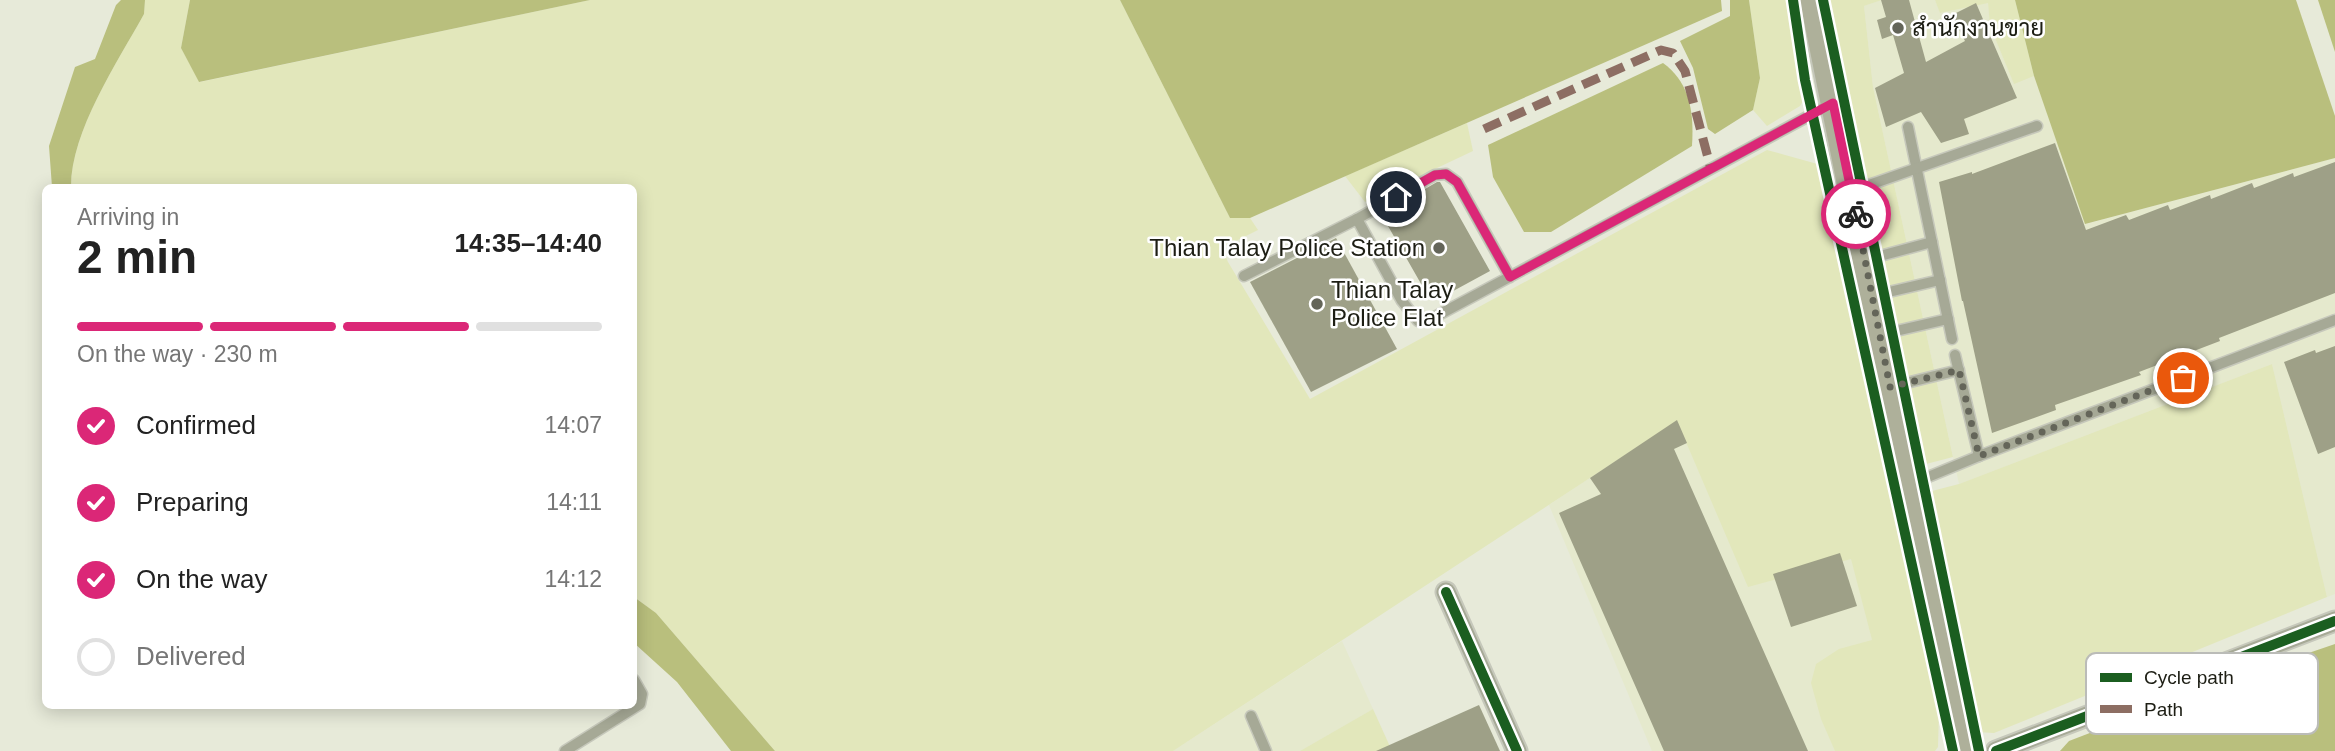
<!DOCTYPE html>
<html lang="en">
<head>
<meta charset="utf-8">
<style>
	body { margin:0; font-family:Arial,Sarabun,sans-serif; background:#f2f2f2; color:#222; height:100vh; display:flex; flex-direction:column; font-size:26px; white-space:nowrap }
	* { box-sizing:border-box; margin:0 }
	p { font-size:23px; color:#767676 }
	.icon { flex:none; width:38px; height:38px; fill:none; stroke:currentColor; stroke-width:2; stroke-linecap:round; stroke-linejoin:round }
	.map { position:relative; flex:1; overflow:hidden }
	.panel { position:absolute; left:42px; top:184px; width:595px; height:525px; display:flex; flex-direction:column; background:#fff; border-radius:10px; box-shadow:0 4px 18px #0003 }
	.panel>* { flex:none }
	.pin { position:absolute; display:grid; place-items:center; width:60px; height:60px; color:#fff; margin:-30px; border:4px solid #fff; border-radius:50%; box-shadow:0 2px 7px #0007 }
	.courier { position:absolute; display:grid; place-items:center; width:70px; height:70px; margin:-35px; border:5px solid #db2777; border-radius:50%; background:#fff; color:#222; box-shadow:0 2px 9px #0007 }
	.headline em { font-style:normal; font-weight:700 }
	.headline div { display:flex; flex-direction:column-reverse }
	.headline { display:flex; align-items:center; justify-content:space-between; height:119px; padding:0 35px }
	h1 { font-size:46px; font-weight:700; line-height:52px }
	.bar { display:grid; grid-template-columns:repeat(4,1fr); gap:10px 7px; align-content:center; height:84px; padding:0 35px }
	.bar i { height:9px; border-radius:5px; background:#e0e0e0 }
	.bar .on { background:#db2777 }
	.bar p { grid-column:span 4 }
	ol { padding:0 35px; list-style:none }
	li { display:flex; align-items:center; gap:21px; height:77px }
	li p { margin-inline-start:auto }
	li .icon { padding:7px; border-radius:50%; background:#db2777; color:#fff; stroke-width:4 }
	li:last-child { color:#767676 }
	li i { width:38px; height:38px; border:4px solid #e0e0e0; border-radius:50% }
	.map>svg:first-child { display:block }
	.built { fill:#e5e9cd }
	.green { fill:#e2e7bb }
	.water { fill:#b9bf7d }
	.building { fill:#9ea087 }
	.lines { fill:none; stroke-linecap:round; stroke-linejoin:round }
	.service-casing { stroke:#c6c8bb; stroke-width:13 }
	.minor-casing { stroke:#c6c8bb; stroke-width:23 }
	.secondary-casing { stroke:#c6c8bb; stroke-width:30 }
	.service { stroke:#a6a996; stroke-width:10 }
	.minor { stroke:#a6a996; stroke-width:19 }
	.secondary { stroke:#aeb09a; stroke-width:26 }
	.quiet { stroke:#8d6e63; stroke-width:9; stroke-dasharray:18 9; stroke-linecap:butt }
	.cycleway-casing { stroke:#fff; stroke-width:15 }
	.cycleway { stroke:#1b5e20; stroke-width:10 }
	.done { stroke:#646559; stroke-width:7; stroke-dasharray:0 12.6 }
	.route { stroke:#db2777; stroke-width:9 }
	.poi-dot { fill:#646559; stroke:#fff; stroke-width:2.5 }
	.labels { text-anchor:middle; stroke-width:5; stroke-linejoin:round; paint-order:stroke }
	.poi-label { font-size:24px; fill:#1d1e14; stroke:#fff; text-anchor:start }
	.key { fill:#fff; stroke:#bbbcb8; stroke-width:2 }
	.key-label { font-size:19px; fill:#1d1e14 }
</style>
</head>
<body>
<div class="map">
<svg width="2335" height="751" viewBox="0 0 2335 751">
	<rect width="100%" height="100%" fill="#e7ead9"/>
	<!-- built -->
	<g class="built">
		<polygon points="1882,0 1935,0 1941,13 1988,2 1990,26 2014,83 2034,76 2086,224 2335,158 2335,594 2327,597 2272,364 1959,484 1873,87 1864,6"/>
		<polygon points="1796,342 1878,663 1877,751 1652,751 1549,505"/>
		<polygon points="1342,641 1373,709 1300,751 1173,751"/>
	</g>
	<!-- green -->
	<g class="green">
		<path d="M145,0H190L181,48L200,82L590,0H1120L1230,218H1250L1258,230L1222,248L1228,262L1310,399L1767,150L1821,165L1939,711L1938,747L1935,751H1835L1821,719L1811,683L1816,664L1839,649L1872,640L1851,559L1748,587L1677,421L1173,751H775L656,613L634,597V187H71C71,131 117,63 144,14Z"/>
		<polygon points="1749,0 1797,0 1811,88 1800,106 1767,126 1753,110 1760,78"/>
		<polygon points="1827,0 1882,0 1864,6 1873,87 1953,457 1926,464"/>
		<polygon points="1935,0 2015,0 2034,76 2014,84 1990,26 1988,3 1940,13"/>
		<polygon points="1467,123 1473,151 1365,202 1345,176"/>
		<polygon points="2272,364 2327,597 1994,733 1977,732 1932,491 1959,484"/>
		<polygon points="1373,709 1392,751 1300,751"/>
	</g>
	<!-- water -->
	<g class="water">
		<path d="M121,0H145L144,14C117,63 71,131 71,187H52L49,146L75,67L95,59L116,5Z"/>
		<polygon points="190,0 590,0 199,82 181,48"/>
		<polygon points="1120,0 1721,0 1722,11 1250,218 1230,218"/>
		<polygon points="1730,0 1749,0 1760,78 1753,110 1715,134 1708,129 1693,68 1680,41 1730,16"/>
		<polygon points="2015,0 2296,0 2335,116 2335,158 2085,224 2034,76"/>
		<polygon points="2318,0 2335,0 2335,52"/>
		<path d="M1663,63C1691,83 1694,115 1692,146L1551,232H1524L1493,177L1488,145Z"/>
		<polygon points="634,597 656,613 775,751 731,751 677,682 634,643"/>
		<polygon points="2335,644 2335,751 2060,751 2069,741 2204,689"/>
	</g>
	<!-- building -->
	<g class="building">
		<polygon points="1881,0 1909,0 1926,62 1965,41 1952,15 1976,3 2017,98 1964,119 1969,134 1941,143 1921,112 1886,127 1875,88 1904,73 1893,35 1882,39 1877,20 1886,17"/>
		<polygon points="2055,143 2086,230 2126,215 2129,220 2168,205 2170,210 2210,195 2211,199 2252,183 2254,188 2293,173 2294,177 2335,162 2335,293 2219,338 2220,341 2139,372 2141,375 2055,405 2056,410 1992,433 1963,301 1962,301 1939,182 1972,172 1972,174"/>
		<polygon points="1437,182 1440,182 1490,271 1444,296 1436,282 1424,289 1388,226 1406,216 1399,204"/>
		<polygon points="1336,238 1397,349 1311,392 1250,282"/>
		<polygon points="2335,346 2335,447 2318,454 2284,362 2315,350 2316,353"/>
		<polygon points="1677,420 1687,443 1674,449 1808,751 1664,751 1559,513 1601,494 1590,478"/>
		<polygon points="1840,553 1857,606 1791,627 1773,574"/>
		<polygon points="1479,705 1500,751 1376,751"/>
	</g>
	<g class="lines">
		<!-- service casing -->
		<g class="service-casing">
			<g id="service">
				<polyline points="1908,127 1952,339"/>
				<polyline points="1852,191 2037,126"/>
				<polyline points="1865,260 1932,242"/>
				<polyline points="1244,276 1357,219"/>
				<path d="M1510,277L1457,182L1446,174L1435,175L1357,219L1402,301L1418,321L1429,320C1564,248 1698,176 1833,103"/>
				<polyline points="1876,295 1940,280"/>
				<polyline points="1883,334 1948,319"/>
				<polyline points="1955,355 1979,456"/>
				<polyline points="1894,386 1959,370"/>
				<polyline points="1911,484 1979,456 2335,320"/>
				<polyline points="1251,716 1266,751"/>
				<polyline points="565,751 640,704 642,694 634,680"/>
			</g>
		</g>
		<!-- minor casing -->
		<g class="minor-casing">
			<g id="minor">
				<polyline points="1446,592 1517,751"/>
				<polyline points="1996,751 2335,621"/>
			</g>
		</g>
		<!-- secondary casing -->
		<g class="secondary-casing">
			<polyline id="secondary" points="1813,0 1964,751"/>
		</g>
		<!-- service -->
		<use href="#service" class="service"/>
		<!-- minor -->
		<use href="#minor" class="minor"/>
		<!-- secondary -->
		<use href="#secondary" class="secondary"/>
		<!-- quiet -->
		<polyline class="quiet" points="1484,129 1661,50 1673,53 1685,71 1711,169"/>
		<!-- cycleway casing -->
		<g class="cycleway-casing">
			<g id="cycleway">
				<polyline points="1793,0 1805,80 1953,751"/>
				<polyline points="1823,0 1979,751"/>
				<polyline points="1446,592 1517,751"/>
				<polyline points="1996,751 2335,621"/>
			</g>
		</g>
		<!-- cycleway -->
		<use href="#cycleway" class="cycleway"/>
	</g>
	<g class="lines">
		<!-- done -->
		<polyline class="done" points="1856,214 1890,387 1959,370 1979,456 2183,378"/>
		<!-- route -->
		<polyline class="route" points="1396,197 1435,175 1446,174 1457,182 1510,277 1833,103 1856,214"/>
	</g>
	<!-- markers -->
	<g class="poi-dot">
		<circle cx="1898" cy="28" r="7"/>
		<circle cx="1439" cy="248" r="7"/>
		<circle cx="1317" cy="304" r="7"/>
	</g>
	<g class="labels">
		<!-- poi labels -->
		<g class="poi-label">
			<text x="1912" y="36">สำนักงานขาย</text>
			<text x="1425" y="256" text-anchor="end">Thian Talay Police Station</text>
			<text x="1331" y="298">Thian Talay<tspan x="1331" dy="28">Police Flat</tspan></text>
		</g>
	</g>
	<!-- legend -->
	<rect x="2086" y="653" width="232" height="81" rx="10" class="key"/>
	<rect x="2100" y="673" width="32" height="9" fill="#1b5e20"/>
	<rect x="2100" y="705" width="32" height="8" fill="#8d6e63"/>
	<g class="key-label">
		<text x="2144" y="684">Cycle path</text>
		<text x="2144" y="716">Path</text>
	</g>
</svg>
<div class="pin" style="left:2183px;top:378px;background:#ea580c"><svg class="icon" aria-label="bag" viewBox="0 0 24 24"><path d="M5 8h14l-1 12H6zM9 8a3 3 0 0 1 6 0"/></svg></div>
<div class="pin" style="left:1396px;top:197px;background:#1f2937"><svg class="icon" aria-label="home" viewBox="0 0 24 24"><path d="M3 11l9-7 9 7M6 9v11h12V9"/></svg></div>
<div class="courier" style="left:1856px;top:214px"><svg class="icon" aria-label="bike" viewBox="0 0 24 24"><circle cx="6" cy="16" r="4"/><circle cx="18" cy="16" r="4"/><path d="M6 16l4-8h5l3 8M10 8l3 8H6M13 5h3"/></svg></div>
<section class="panel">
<div class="headline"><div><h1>2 min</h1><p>Arriving in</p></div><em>14:35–14:40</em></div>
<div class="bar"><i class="on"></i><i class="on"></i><i class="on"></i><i></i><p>On the way · 230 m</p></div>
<ol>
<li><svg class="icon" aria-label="check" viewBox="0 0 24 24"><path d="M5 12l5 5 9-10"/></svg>Confirmed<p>14:07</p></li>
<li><svg class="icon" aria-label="check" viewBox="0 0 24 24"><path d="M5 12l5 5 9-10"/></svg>Preparing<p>14:11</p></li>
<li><svg class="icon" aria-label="check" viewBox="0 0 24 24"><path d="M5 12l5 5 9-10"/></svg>On the way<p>14:12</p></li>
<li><i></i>Delivered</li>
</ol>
</section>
</div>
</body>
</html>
